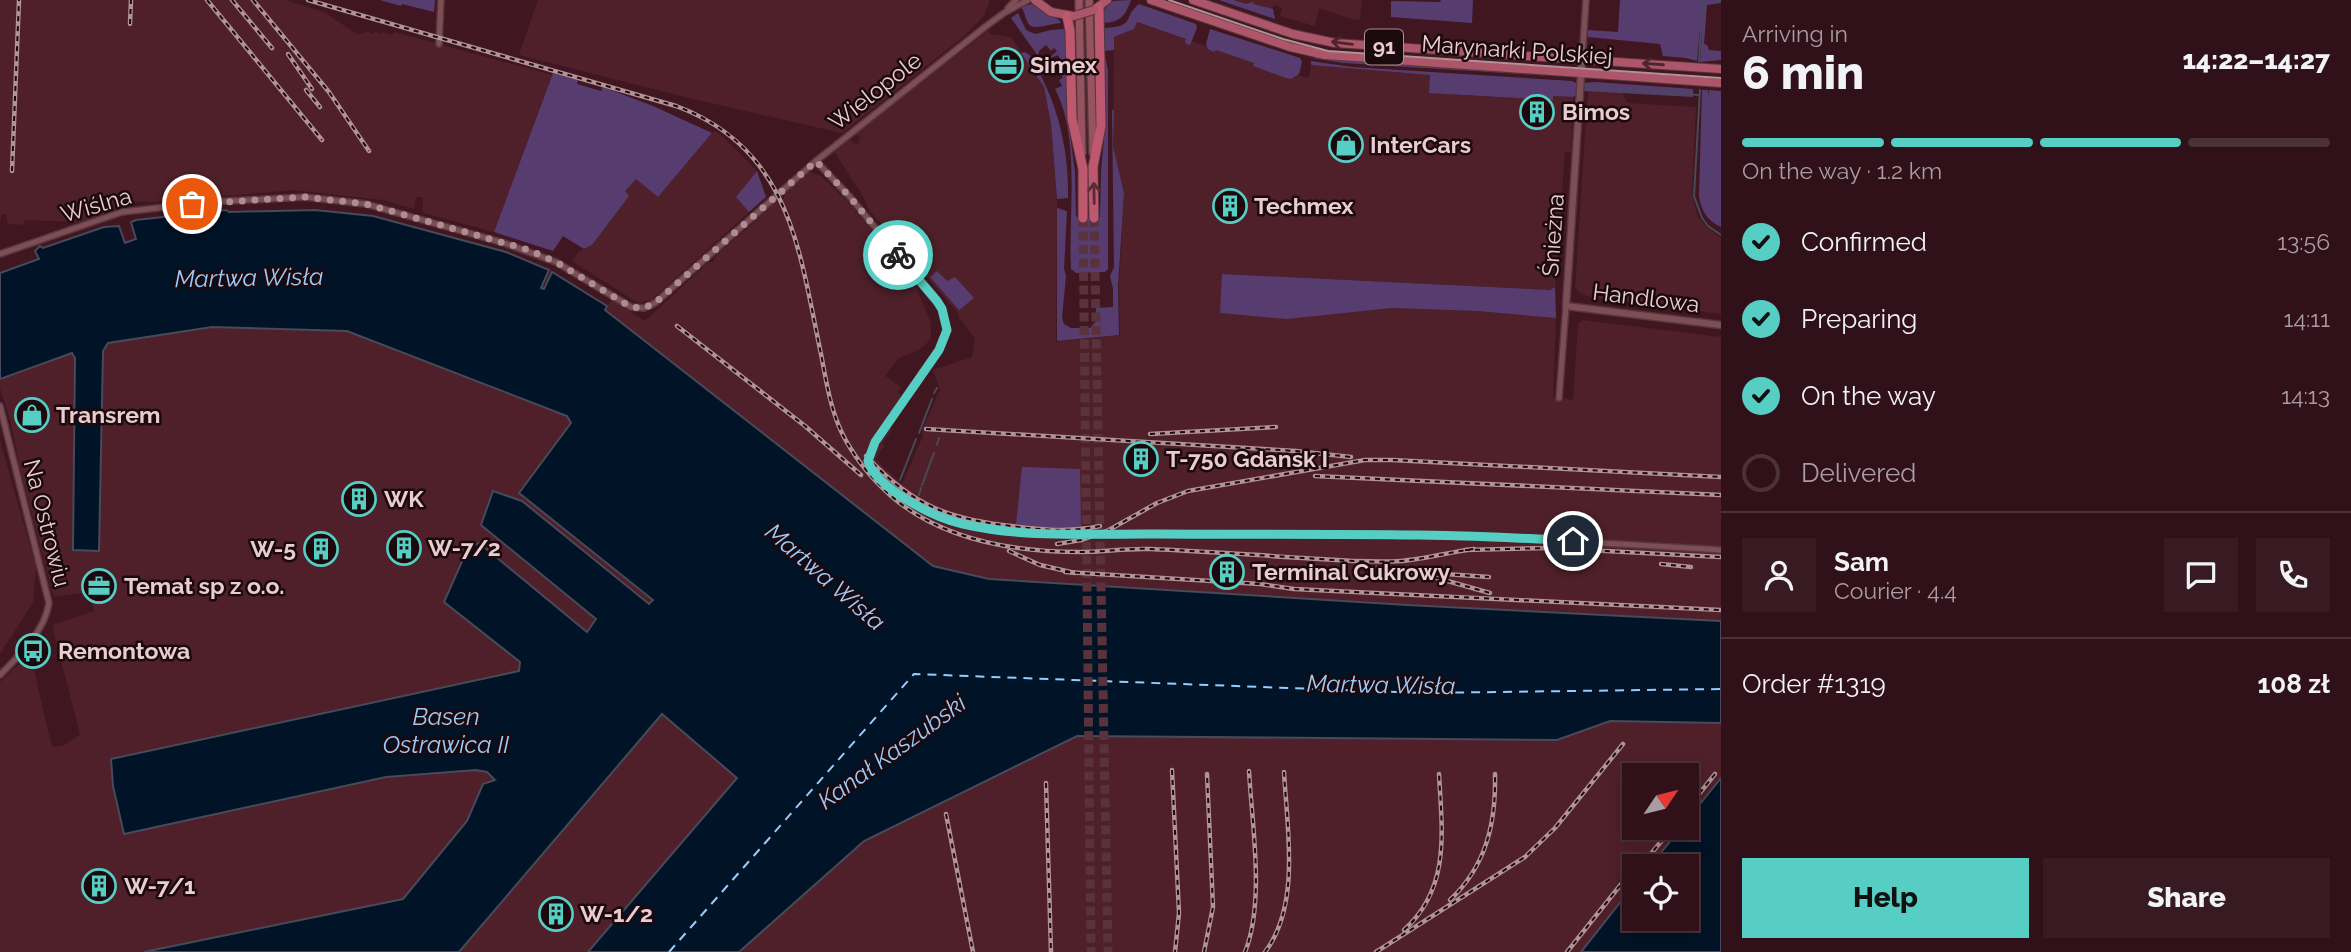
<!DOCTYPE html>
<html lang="en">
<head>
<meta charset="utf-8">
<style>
	body { margin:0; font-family:Raleway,sans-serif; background:#381a22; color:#f1f3f6; height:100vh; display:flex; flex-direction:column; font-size:26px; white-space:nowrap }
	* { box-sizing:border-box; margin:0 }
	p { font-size:23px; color:#a89da2 }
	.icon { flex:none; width:38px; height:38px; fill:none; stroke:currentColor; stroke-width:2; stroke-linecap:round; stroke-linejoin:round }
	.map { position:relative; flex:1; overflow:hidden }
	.details { display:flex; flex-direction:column; background:#301119; width:630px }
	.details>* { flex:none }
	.needle { width:46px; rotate:55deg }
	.fabs { position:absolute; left:1622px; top:763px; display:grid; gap:14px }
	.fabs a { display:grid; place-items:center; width:77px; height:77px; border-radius:0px; background:#301119; box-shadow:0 4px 18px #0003,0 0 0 2px #4b3138; font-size:35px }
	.pin { position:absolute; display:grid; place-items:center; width:60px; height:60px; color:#fff; margin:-30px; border:4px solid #fff; border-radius:50%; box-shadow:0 2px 7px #0007 }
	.courier { position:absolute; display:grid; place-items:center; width:70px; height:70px; margin:-35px; border:5px solid #56cec4; border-radius:50%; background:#fff; color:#222; box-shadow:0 2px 9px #0007 }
	.summary em { font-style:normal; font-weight:800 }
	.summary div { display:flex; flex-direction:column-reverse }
	.summary { display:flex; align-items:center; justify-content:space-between; height:119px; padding:0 21px }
	h1 { font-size:46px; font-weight:800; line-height:52px }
	.bar { display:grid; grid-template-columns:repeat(4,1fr); gap:10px 7px; align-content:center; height:84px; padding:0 21px }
	.bar i { height:9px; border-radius:5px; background:#4b3138 }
	.bar .selected { background:#56cec4 }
	.bar p { grid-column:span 4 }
	.line { display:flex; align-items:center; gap:18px; padding:0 21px; border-top:2px solid #4b3138 }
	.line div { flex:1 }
	.round { display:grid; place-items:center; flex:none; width:74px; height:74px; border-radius:0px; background:#381a22 }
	ol { padding:0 21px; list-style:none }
	li { display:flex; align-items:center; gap:21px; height:77px }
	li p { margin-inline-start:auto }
	li .icon { padding:7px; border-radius:50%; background:#56cec4; color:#111; stroke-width:4 }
	li:last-child { color:#a89da2 }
	li i { width:38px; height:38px; border:4px solid #4b3138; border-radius:50% }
	.cta { display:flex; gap:14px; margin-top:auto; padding:14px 21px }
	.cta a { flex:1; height:80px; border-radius:0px; background:#56cec4; color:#111; font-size:28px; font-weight:800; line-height:80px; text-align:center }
	.cta a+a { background:#381a22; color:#f1f3f6 }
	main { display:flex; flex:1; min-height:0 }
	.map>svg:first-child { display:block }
	.built { fill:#4f202a }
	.green { fill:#573d6f }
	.water { fill:#011326; stroke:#464a59; stroke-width:2 }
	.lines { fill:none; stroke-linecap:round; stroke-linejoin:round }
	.stream { stroke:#464a59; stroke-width:2 }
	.ferry { stroke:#99ccfd; stroke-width:2; stroke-dasharray:9 7; stroke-linecap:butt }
	.trunk-tunnel { stroke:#59323b; stroke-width:9; stroke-dasharray:9 4.5; stroke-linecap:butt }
	.minor-casing { stroke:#57363d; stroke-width:8 }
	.tertiary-casing { stroke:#57363d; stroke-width:9 }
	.secondary-casing { stroke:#57363d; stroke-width:10 }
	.primary-casing { stroke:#57363d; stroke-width:10 }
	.trunk-casing { stroke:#57363d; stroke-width:11 }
	.minor { stroke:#7d4e56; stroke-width:5 }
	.tertiary { stroke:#7d4e56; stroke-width:6 }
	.secondary { stroke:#95525f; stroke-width:7 }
	.primary { stroke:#ad5669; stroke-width:8 }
	.trunk { stroke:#bd586f; stroke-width:9 }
	.tram { stroke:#b29197; stroke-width:2 }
	.rail-casing { stroke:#b29197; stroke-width:4.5 }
	.rail { stroke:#1b090d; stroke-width:2; stroke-dasharray:5; stroke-linecap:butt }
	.primary-bridge-casing { stroke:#57363d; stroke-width:10; stroke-linecap:butt }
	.primary-bridge { stroke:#ad5669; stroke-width:8 }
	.oneway { stroke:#4e242d }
	.oneway2 { stroke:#5c2934 }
	.done { stroke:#ad8d93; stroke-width:7; stroke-dasharray:0 12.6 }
	.route { stroke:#56cec4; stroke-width:9 }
	.labels { text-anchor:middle; stroke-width:5; stroke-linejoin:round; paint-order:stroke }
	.shield { fill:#1b090d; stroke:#aa9296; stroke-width:2 }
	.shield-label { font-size:21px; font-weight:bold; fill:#e8ccd0 }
	.street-label { font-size:23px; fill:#e8ccd0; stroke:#1b090d }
	.poi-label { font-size:23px; font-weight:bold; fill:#e8ccd0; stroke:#1b090d; text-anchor:start }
	.water-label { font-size:24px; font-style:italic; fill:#99ccfd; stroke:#1b090d }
</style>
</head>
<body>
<main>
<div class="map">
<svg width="1721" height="952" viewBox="0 0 1721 952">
	<rect width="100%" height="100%" fill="#401721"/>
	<!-- built -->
	<g class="built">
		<polygon points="0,0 285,0 324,12 358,35 368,31 372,34 375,31 379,34 383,32 392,35 395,32 552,75 494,232 423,213 423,197 416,197 414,209 383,200 293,190 155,202 125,201 125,195 120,195 115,198 115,210 81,222 25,220 23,225 10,224 7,222 7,214 1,214 0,227"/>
		<polygon points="538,0 990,0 984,16 963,37 842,133 693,99 519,55"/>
		<polygon points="1219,0 1362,0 1360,20 1351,19 1319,8 1315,26 1280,16 1282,8 1274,5 1269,17"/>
		<polygon points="1136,22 1267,67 1309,78 1311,65 1430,75 1430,93 1552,100 1553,96 1573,97 1571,152 1565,152 1555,287 1550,290 1222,274 1221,313 1286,318 1392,308 1477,311 1556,318 1553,397 1573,400 1578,324 1582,320 1721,337 1721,621 1406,605 989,579 933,566 604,309 612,300 645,321 709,262 713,262 717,254 748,228 775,202 779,202 784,198 784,194 810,172 821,176 849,203 914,282 931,323 931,337 927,343 920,349 898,359 885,376 901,387 898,392 902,396 884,422 892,429 882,444 884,446 875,459 902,484 923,436 922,430 940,390 933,370 972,357 975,338 959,318 959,314 869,210 864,198 834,151 849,139 853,143 858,144 860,137 855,134 988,31 991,34 1011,37 1044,87 1051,124 1057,204 1056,342 1120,335 1119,286 1124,193 1113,146 1114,37 1134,29"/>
		<polygon points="1588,91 1622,92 1627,103 1696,107 1692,194 1698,217 1706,227 1721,238 1721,314 1590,297 1580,293 1575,287"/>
		<polygon points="714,131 720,134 757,171 736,197 749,212 697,259 651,300 638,303 572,261 579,252 592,245 629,195 624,191 636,179 658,197"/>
		<polygon points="212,327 347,331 567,416 571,423 519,493 653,600 650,604 481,525 596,619 586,632 444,602 520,662 519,671 504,675 386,777 476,770 487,772 495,780 483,785 467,821 403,899 144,952 0,952 0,682 18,665 32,662 52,747 62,746 80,735 52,625 94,611 89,592 54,597 21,472 10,419 0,388 0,379 72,353 75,358 73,549 99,551 103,351 108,343"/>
		<polygon points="0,441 36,567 33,602 0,654"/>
		<polygon points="662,714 737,778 588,952 459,952"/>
		<polygon points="1610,721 1721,723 1721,778 1687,820 1687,775 1634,775 1634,828 1681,828 1650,866 1634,866 1634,885 1581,952 739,952 864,841 1077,736 1557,740"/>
	</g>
	<!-- green -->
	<g class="green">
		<polygon points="380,0 435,0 434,12 402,4 401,6"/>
		<path d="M1131,0C1125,17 1120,22 1102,23L1103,11L1112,1Z"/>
		<polygon points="1219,0 1233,0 1246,4 1254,2 1253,4 1273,9 1275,19"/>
		<polygon points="1441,0 1473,0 1472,23 1391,17 1391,1 1440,2"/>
		<polygon points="1620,0 1721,0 1721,3 1707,5 1704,44 1707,45 1709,50 1721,51 1721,60 1700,62 1702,28 1700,29 1697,61 1686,58 1663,56 1660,44 1588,37 1587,30 1618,32"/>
		<path d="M1032,4L1059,20L1061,23C1050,23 1033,32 1028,23C1025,18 1025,12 1021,7Z"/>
		<path d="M1139,4L1196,24L1197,28L1190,45L1185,43L1186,39L1137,22L1134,29L1114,37V50L1104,51L1108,70V269L1105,272L1076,273L1071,269C1068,214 1081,138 1055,89L1062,86L1059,80L1063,78L1059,71L1065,68L1058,55L1044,61V65L1040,59L1050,57L1057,51L1054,48L1051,51L1046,45L1039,51L1038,56L1011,18L1018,13L1026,30L1035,34L1051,30L1065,29L1068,120L1075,172L1076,217L1100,218L1101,172L1105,125L1103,28C1137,27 1122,17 1139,4Z"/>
		<polygon points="1210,29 1300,58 1302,62 1299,74 1291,79 1286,78 1253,66 1254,63 1216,50 1214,52 1208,49 1206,44"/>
		<path d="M1025,52C1033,56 1036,66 1040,74C1060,112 1069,155 1068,198L1057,199L1051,124L1044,87L1021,53Z"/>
		<polygon points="1319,57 1338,60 1569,77 1344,63 1312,58"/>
		<polygon points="1311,61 1352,67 1572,81 1576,83 1576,95 1573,97 1553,96 1553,100 1429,93 1430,75 1311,65"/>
		<polygon points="553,73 578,80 577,84 601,91 603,87 653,106 712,133 658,197 636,179 625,191 629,196 592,245 584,249 563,236 553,251 494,232"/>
		<polygon points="1595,82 1693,89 1693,97 1584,91 1584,83"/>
		<path d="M1702,90H1708V97L1709,90L1721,91V227C1707,221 1701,210 1699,196Z"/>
		<polygon points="1114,109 1113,146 1124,193 1118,286 1119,335 1057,341 1057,208 1067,211 1064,269 1066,276 1062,318 1064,324 1071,328 1090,328 1096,321 1096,308 1113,307 1113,288 1110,276 1114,267 1112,111"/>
		<polygon points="757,171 766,197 749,212 736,197"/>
		<polygon points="937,271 947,281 955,277 974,298 959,310 930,277"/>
		<polygon points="1222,274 1550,290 1555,287 1556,318 1477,311 1392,308 1286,319 1220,313"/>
		<polygon points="1022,467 1080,469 1081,526 1065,528 1016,525"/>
	</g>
	<!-- water -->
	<g class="water">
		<polygon points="226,210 229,212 315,210 373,216 506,252 549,270 541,288 544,289 552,272 607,306 605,310 933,566 989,579 1407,605 1721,621 1721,723 1610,721 1557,740 1077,736 864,841 739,952 588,952 737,778 662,714 459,952 144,952 403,899 467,821 483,784 495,780 487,772 476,770 386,777 124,834 113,786 111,759 519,671 520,662 444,602 468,548 479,543 587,632 596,619 481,525 493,491 522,501 649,604 653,600 519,493 571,423 567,416 347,331 212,327 108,343 103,351 99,551 73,550 75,358 72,353 0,379 0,273 39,259 35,251 40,246 43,248 104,227 119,226 125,243 136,239 131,222 136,220"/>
		<polygon points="1721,778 1721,952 1581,952 1634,885 1634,919 1687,919 1687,866 1650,866 1681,828 1687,828 1687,820"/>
	</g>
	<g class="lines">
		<!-- stream -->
		<g class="stream">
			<polyline points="1717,0 1721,0"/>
			<polyline points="1702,19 1703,0"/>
			<polyline points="1699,61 1701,29"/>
			<polyline points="1586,90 1590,88 1699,95"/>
			<polyline points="1700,90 1694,196 1702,218 1708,226 1721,235"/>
			<polyline points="934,393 937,388"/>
			<polyline points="919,433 932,399"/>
			<polyline points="937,445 939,438"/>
			<polyline points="900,480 916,439"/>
			<polyline points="922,485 934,453"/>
			<polyline points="919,495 921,488"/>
		</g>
		<!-- ferry -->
		<polyline class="ferry" points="669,952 914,674 1422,693 1721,689"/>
		<!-- trunk-tunnel -->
		<g class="trunk-tunnel">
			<polyline points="1083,218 1091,952"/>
			<polyline points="1094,218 1108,952"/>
		</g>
		<!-- minor casing -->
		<g class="minor-casing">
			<g id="minor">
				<polyline points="1008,8 1016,0"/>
				<polyline points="439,44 441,0"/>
				<polyline points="1582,60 1586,0"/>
				<path d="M816,161L850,197L942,309L947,330L939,350L875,442L868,461C878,491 934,518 962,524C1024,538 1085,535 1148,534C1183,533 1218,534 1254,534C1307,535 1360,534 1413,535C1516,537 1618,544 1721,550"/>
				<polyline points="0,254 122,212 211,202 305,197 366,204 504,243 556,262 631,307 644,308 655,303 816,161 985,27 1004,13 1028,0"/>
				<polyline points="1559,398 1566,306"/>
				<path d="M0,406L49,603C45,631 19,656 0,675"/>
			</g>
		</g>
		<!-- tertiary casing -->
		<g class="tertiary-casing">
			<polyline id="tertiary" points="1582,60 1566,306 1721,325"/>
		</g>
		<!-- secondary casing -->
		<g class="secondary-casing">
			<g id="secondary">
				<polyline points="1079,0 1082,153"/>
				<polyline points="1089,0 1093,153"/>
			</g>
		</g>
		<!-- primary casing -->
		<g class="primary-casing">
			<g id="primary">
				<polyline points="1035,0 1051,12 1073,16"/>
				<polyline points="1151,0 1290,47 1325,55 1721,83"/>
				<polyline points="1193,0 1293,34 1335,43 1721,69"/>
				<polyline points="1094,10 1107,0"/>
			</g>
		</g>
		<!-- trunk casing -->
		<g class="trunk-casing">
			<g id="trunk">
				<polyline points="1067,16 1070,31 1072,119 1083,169 1083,218"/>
				<polyline points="1094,218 1093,167 1101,126 1099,7"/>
			</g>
		</g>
		<!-- minor -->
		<use href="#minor" class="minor"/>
		<!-- tertiary -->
		<use href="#tertiary" class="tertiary"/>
		<!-- secondary -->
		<use href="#secondary" class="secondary"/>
		<!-- primary -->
		<use href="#primary" class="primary"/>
		<!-- trunk -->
		<use href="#trunk" class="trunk"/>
		<!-- tram -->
		<polyline class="tram" points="1169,0 1283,39 1328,51 1721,78"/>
		<!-- rail casing -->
		<g class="rail-casing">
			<g id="rail">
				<polyline points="207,0 322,140"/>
				<polyline points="232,0 272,48"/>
				<polyline points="253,0 329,92 369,151"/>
				<path d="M308,0L676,106C791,149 799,250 821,354C826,380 830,407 841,431C853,456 870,477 890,495C941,540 1015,552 1080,552C1103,552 1127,548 1150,549C1201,551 1253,555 1304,558C1336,560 1369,563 1401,561C1425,559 1450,552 1474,549"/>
				<polyline points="130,24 131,0"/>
				<polyline points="288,54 312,89"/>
				<polyline points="306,90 320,107"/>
				<polyline points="12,171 19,0"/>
				<polyline points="677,326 805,426 861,475"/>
				<polyline points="926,429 1296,451 1351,457"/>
				<polyline points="1150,434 1276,427"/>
				<path d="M866,456C915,508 949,519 1019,527C1046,530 1073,532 1100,526"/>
				<polyline points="1315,476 1721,495"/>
				<polyline points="1057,544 1081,540 1107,531 1157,503 1188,491 1365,460 1392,460 1721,477"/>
				<polyline points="1465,550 1548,548 1721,557"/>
				<polyline points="1009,551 1040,565 1075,573"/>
				<polyline points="1661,564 1691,567"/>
				<polyline points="1377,568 1437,578 1490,593"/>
				<polyline points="1065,572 1260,584 1294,589 1721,610"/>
				<polyline points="1445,574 1489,577"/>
				<polyline points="1172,770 1179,913 1175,952"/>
				<polyline points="1046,783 1051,952"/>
				<polyline points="1687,809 1715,774"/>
				<polyline points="946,814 973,952"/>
				<polyline points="1641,866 1672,828"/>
				<path d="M1450,900C1487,865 1496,822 1495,774"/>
				<path d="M1404,930C1451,888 1442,831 1439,774"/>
				<polyline points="1204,952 1213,907 1207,774"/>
				<path d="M1245,952C1265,902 1252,825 1249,771"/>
				<path d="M1265,952C1301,905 1287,828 1284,772"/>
				<polyline points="1376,952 1525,857 1555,828 1623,744"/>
				<polyline points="1567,952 1634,868"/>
			</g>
		</g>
		<!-- rail -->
		<use href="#rail" class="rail"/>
		<!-- primary-bridge casing -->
		<g class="primary-bridge-casing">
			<polyline id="primary-bridge" points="1074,16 1094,10"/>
		</g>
		<!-- primary-bridge -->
		<use href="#primary-bridge" class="primary-bridge"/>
	</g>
	<!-- one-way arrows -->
	<defs><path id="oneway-shaft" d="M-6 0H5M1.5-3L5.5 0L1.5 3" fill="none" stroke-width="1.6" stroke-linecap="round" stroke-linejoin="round" transform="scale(1.75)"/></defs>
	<g class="oneway">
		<use href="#oneway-shaft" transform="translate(1342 43) rotate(-173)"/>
		<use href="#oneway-shaft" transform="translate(1653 64) rotate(-176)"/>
	</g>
	<use class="oneway2" href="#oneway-shaft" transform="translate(1094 193) rotate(-91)"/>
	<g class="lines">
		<!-- done -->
		<polyline class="done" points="192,204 305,197 366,204 529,250 556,262 631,307 644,308 655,303 816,161 850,197 898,255"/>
		<!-- route -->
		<path class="route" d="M898,255L937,301L942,309L947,330L939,350L875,442L868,461C877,489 935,518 963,524C1028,539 1093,533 1159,534C1297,535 1435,532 1573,541"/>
	</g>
	<!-- icons -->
	<defs>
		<g id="office-ring" transform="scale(1.75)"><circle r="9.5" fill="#1b090d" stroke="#56cec4" stroke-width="1.5"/><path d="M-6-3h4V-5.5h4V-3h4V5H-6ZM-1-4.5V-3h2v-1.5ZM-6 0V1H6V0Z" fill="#56cec4"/></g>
		<g id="building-ring" transform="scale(1.75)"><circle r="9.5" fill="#1b090d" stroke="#56cec4" stroke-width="1.5"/><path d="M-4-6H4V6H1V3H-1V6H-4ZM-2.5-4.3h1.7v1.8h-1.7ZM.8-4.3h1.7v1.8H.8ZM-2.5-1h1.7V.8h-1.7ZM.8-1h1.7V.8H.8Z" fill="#56cec4"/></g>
		<g id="shop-ring" transform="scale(1.75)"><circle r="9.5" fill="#1b090d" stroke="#56cec4" stroke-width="1.5"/><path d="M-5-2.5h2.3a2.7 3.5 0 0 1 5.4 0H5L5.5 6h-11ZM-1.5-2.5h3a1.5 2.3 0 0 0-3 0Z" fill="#56cec4"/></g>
		<g id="bus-ring" transform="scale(1.75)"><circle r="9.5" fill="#1b090d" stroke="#56cec4" stroke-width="1.5"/><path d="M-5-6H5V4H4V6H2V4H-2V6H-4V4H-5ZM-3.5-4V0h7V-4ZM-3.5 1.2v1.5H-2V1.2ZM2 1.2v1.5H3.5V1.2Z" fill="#56cec4"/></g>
	</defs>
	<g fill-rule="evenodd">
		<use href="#office-ring" x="1006" y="65"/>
		<use href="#building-ring" x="1537" y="112"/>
		<use href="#shop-ring" x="1346" y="145"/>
		<use href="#building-ring" x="1230" y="206"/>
		<use href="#shop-ring" x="32" y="415"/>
		<use href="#building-ring" x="1141" y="459"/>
		<use href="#building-ring" x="359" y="499"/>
		<use href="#building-ring" x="404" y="548"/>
		<use href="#building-ring" x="321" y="549"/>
		<use href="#building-ring" x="1227" y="572"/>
		<use href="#office-ring" x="99" y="586"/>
		<use href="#bus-ring" x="33" y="651"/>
		<use href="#building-ring" x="99" y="886"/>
		<use href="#building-ring" x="556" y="914"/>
	</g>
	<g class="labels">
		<!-- shield labels -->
		<rect class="shield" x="1365" y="29.5" width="38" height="35" rx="5"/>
		<g class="shield-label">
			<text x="1384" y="54">91</text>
		</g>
		<!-- street labels -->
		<g class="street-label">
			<text transform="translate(1517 50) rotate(4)" y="8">Marynarki Polskiej</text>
			<text transform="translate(875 91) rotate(-38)" y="8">Wielopole</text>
			<text transform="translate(96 205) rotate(-16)" y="8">Wiślna</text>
			<text transform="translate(1553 235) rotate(-86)" y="8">Śnieżna</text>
			<text transform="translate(1646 298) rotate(7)" y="8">Handlowa</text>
			<text transform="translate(47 523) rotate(76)" y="8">Na Ostrowiu</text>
		</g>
		<!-- poi labels -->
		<g class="poi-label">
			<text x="1030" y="73">Simex</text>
			<text x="1562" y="120">Bimos</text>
			<text x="1370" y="153">InterCars</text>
			<text x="1254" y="214">Techmex</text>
			<text x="56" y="423">Transrem</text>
			<text x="1166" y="467">T-750 Gdansk I</text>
			<text x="384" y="507">WK</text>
			<text x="428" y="556">W-7/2</text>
			<text x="296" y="557" text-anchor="end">W-5</text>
			<text x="1252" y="580">Terminal Cukrowy</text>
			<text x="124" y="594">Temat sp z o.o.</text>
			<text x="58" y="659">Remontowa</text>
			<text x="124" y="894">W-7/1</text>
			<text x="580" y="922">W-1/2</text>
		</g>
		<!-- water labels -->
		<g class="water-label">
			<text transform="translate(249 278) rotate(-1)" y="8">Martwa Wisła</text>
			<text transform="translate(825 577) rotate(41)" y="8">Martwa Wisła</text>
			<text transform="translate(1381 685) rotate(1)" y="8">Martwa Wisła</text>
			<text x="446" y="725">Basen<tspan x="446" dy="28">Ostrawica II</tspan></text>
			<text transform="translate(892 752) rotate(-36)" y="8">Kanał Kaszubski</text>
		</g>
	</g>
</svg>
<div class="fabs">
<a><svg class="needle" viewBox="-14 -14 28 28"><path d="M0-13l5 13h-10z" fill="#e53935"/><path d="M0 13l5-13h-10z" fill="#a89da2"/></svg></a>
<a><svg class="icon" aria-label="locate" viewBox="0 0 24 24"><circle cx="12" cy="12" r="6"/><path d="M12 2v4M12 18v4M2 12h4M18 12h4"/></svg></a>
</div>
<div class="pin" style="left:192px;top:204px;background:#ea580c"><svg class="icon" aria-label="bag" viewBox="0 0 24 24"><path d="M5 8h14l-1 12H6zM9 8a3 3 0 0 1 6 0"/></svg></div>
<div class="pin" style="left:1573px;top:541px;background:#1f2937"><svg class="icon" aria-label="home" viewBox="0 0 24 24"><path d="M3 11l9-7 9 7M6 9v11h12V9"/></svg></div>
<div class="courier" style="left:898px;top:255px"><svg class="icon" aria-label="bike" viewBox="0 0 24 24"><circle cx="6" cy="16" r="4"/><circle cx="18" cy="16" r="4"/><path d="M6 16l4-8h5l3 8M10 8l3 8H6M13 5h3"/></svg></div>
</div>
<section class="details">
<div class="summary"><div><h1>6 min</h1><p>Arriving in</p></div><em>14:22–14:27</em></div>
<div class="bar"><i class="selected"></i><i class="selected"></i><i class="selected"></i><i></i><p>On the way · 1.2 km</p></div>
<ol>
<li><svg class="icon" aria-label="check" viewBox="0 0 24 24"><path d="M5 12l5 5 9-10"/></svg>Confirmed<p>13:56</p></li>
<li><svg class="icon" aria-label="check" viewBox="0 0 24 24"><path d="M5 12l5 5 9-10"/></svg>Preparing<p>14:11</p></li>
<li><svg class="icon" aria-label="check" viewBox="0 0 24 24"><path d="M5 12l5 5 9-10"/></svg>On the way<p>14:13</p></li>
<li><i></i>Delivered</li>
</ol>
<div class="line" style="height:126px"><a class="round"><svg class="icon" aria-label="person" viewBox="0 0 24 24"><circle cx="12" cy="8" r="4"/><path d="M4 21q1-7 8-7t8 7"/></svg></a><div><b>Sam</b><p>Courier · 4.4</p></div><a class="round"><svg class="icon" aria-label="chat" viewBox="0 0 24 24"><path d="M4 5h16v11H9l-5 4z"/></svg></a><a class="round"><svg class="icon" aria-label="phone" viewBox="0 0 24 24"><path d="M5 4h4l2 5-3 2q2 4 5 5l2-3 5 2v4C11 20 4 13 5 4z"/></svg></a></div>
<div class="line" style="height:91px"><div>Order #1319</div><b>108 zł</b></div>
<div class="cta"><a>Help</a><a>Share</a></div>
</section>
</main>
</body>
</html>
